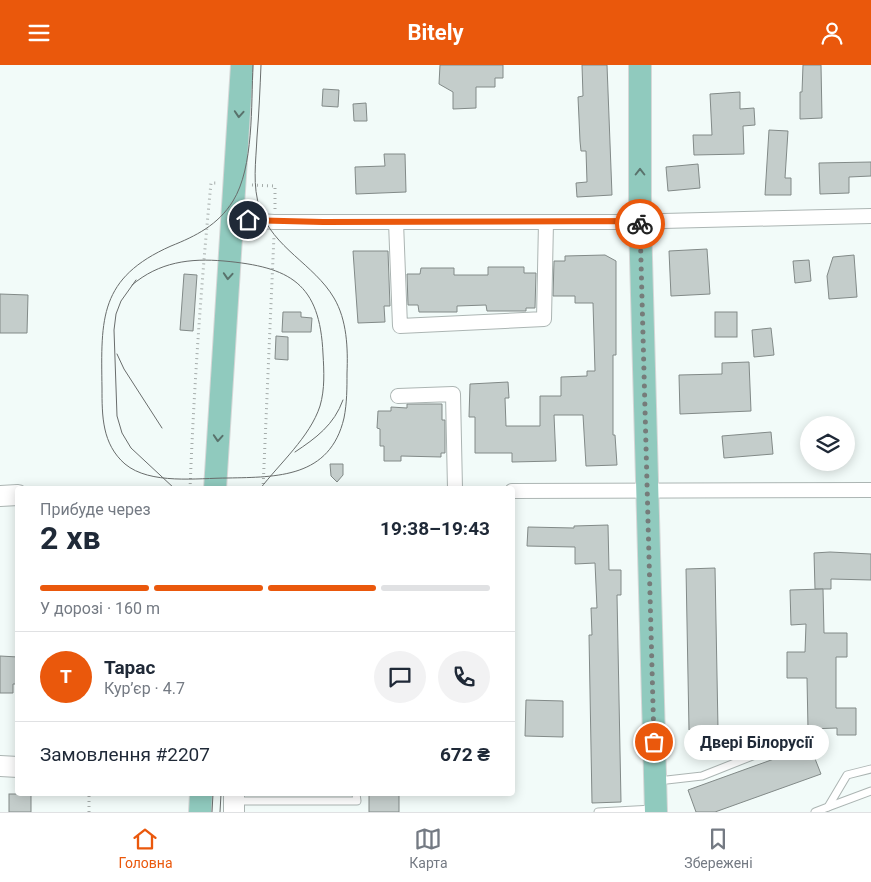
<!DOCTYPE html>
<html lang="uk">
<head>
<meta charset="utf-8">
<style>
	body { margin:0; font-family:Roboto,sans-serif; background:#f2f2f3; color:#1f2937; height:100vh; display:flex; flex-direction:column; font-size:19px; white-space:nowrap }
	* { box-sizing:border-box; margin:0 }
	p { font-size:16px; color:#747a83 }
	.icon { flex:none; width:28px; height:28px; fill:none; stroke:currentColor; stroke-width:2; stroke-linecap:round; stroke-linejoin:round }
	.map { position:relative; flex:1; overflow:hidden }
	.sheet { position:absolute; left:15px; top:421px; width:500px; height:310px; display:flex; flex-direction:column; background:#fff; border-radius:5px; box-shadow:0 2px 12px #0003 }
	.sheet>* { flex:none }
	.tools { position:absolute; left:800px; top:351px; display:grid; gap:10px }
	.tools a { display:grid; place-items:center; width:55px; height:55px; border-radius:50%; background:#fff; box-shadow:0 2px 12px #0003; font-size:25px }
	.pin { position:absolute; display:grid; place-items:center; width:42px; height:42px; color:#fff; margin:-21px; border:2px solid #fff; border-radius:50%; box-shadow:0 1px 5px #0007 }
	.courier { position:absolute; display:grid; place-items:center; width:50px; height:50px; margin:-25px; border:4px solid #ea580c; border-radius:50%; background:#fff; color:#222; box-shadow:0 1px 6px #0007 }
	.bubble { position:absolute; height:35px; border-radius:18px; background:#fff; box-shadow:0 2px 12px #0003; font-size:16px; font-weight:700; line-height:35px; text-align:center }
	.overview em { font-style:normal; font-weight:700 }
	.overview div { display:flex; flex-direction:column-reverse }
	.overview { display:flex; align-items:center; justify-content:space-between; height:85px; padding:0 25px }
	h1 { font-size:32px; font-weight:700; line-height:38px }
	.bar { display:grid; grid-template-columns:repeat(4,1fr); gap:8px 5px; align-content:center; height:60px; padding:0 25px }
	.bar i { height:6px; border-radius:4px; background:#e0e1e3 }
	.bar .active { background:#ea580c }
	.bar p { grid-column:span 4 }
	.line { display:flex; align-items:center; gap:12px; padding:0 25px; border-top:1px solid #e0e1e3 }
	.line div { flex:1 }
	.round { display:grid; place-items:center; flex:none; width:52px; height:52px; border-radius:26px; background:#f2f2f3 }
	header { display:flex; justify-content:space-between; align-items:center; height:65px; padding:0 25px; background:#ea580c; color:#fff; font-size:22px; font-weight:700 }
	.menu { display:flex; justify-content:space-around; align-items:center; height:70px; border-top:1px solid #e0e1e3; background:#fff; font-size:14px; color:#747a83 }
	.menu a { display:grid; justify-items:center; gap:2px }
	.menu .active { color:#ea580c }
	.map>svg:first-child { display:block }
	.building { fill:#c4cdcb; stroke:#828a88 }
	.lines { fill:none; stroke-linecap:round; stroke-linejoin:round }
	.lane-casing { stroke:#acb5b3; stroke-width:9 }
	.street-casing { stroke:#acb5b3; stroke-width:16 }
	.secondary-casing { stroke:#acb5b3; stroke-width:22 }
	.primary-casing { stroke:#d6d7d7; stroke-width:24 }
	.path { stroke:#a5acaa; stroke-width:3; stroke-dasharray:1 4; stroke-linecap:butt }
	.lane { stroke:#fff; stroke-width:7 }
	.street { stroke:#fff; stroke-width:14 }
	.secondary { stroke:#fff; stroke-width:20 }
	.primary { stroke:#90cabe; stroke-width:22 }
	.tram { stroke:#696d6c; stroke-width:1 }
	.oneway { stroke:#59726c }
	.done { stroke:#767c7a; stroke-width:5; stroke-dasharray:0 9 }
	.route { stroke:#ea580c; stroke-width:6 }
</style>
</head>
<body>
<header><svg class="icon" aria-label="menu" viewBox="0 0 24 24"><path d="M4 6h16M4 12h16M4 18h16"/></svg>Bitely<svg class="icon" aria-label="person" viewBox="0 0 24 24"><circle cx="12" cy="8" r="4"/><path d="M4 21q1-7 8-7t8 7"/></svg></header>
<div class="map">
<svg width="871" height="747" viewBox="0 0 871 747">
	<rect width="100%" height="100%" fill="#f2fbf9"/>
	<!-- building -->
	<g class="building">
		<polygon points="440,0 503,0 503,13 495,13 495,22 476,22 476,43 453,44 453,27 439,19"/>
		<polygon points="582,0 607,0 612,130 577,132 576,118 587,117 586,86 581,86 580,76 578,32 583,31"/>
		<polygon points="803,0 821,0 822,53 800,54 800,27 802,27"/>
		<polygon points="323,24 339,25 338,42 322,41"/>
		<polygon points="740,27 740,44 754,43 755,60 743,61 744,89 694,90 693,70 712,70 710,29"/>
		<polygon points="366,38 367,56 354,56 353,39"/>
		<polygon points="769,65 788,66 785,113 791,113 791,130 765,130"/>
		<polygon points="384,89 405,89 406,127 356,129 355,102 385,101"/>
		<polygon points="871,97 871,111 849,112 849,128 820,129 819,98"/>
		<polygon points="698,99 700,123 668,126 666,102"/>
		<polygon points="707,184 710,229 671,231 669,186"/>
		<polygon points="353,186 388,186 390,241 384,241 385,257 358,258"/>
		<polygon points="605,190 616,196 616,290 613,290 613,370 615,370 617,400 586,401 583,350 554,350 556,396 512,397 512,388 475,388 475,352 469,352 470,319 508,317 509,333 505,333 506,361 540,361 540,331 561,331 561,312 587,311 587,306 595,306 593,238 575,238 575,231 553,231 554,196 565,196 565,191"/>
		<polygon points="854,190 857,232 829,234 827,211 833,192"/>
		<polygon points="809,195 811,216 795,218 793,196"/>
		<polygon points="488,202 524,202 524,208 536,208 535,243 526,243 526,246 487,246 486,240 457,241 457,247 419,247 418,240 408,240 407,209 420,209 421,203 454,203 454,210 488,210"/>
		<polygon points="184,209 197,210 193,266 180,265"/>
		<polygon points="0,229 28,230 27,268 0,268"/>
		<polygon points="283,247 301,247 301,252 312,253 311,267 282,267"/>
		<rect x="715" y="247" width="22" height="25"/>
		<polygon points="771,263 774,290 754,292 752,265"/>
		<polygon points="276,271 288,272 288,295 275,294"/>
		<polygon points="749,297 751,346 680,349 679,310 722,309 722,298"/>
		<polygon points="407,339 442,339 442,355 445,355 445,388 441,388 441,392 401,391 401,396 384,396 384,381 380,381 380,364 377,363 378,346 391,346 391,342 407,343"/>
		<polygon points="771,367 773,389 724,393 722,371"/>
		<polygon points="330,399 343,399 343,410 337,417 331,411"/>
		<polygon points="608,460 609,505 621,505 621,530 617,530 621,737 592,738 589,570 592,570 591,543 597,543 595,498 575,499 575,482 527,481 528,462 574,463 574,461"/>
		<polygon points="830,487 871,489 871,515 831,514 831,524 815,524 814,488"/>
		<polygon points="715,503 718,664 689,665 686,504"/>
		<polygon points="823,524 824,568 847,568 847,592 836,592 836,643 856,643 856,670 837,670 837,663 808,664 807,613 787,613 787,587 805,587 806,559 791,560 790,525"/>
		<polygon points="0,591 18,592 18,619 13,619 13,628 0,628"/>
		<polygon points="526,635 563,636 563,672 525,671"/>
		<polygon points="810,681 821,709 715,747 696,747 688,725"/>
		<rect x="9" y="729" width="22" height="18"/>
		<rect x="369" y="729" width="30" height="18"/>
	</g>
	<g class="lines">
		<!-- lane casing -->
		<g class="lane-casing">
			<g id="lane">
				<polyline points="658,716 702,711 755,690"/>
				<polyline points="234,736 357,736 356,729"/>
				<polyline points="828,742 871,726"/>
				<polyline points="598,747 653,744"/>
				<polyline points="815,747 828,742 847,710 871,704"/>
			</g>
		</g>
		<!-- street casing -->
		<g class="street-casing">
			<g id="street">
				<polyline points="232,154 274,157 622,157 871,151"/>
				<polyline points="396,157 400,261 544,254 546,157"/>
				<polyline points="398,331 453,329 455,424"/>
				<polyline points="512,426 871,425"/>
			</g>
		</g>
		<!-- secondary casing -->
		<g class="secondary-casing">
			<g id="secondary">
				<polyline points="0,431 18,430"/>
				<polyline points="0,701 18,702"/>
				<polyline points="234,747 234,729"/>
			</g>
		</g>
		<!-- primary casing -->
		<g class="primary-casing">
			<g id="primary">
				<polyline points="640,0 640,156 656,747"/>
				<polyline points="215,424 242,0"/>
				<polyline points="200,747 201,729"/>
			</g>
		</g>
		<!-- path -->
		<g class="path">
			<polyline points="252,120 275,121 275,144"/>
			<path d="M190,424C194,322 201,220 211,118H216"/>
			<polyline points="263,424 274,170"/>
			<polyline points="89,747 89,729"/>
		</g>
		<!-- lane -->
		<use href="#lane" class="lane"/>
		<!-- street -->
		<use href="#street" class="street"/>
		<!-- secondary -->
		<use href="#secondary" class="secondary"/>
		<!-- primary -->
		<use href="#primary" class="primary"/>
		<!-- tram -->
		<g class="tram">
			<path d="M253,0C251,40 254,102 233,136C218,160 196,171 171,181C99,213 101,253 102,323C102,351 102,379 125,399C150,420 198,413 228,413C277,412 330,413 344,353C347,338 347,323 347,308C348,283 347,255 334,233C314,199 273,183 260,144C252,121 256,96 257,72C259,48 260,24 261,0"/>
			<polyline points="136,215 121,236 116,249 114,265 117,351 122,368 131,383 175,424"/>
			<path d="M132,220C159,197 190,193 224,196C290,202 320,218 323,289C324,306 325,324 320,341C310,372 279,399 260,424"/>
			<polyline points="117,289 124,304 162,363"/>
			<path d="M295,387C316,373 334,360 343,335"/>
			<polyline points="212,747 213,729"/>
			<polyline points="220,747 221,729"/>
		</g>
	</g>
	<!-- one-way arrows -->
	<defs><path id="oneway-chevron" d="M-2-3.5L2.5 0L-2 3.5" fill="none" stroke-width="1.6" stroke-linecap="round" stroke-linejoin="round" transform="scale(1.25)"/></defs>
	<g class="oneway">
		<use href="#oneway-chevron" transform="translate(239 49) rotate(94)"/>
		<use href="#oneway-chevron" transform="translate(640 107) rotate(-90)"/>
		<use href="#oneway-chevron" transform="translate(228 211) rotate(94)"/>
		<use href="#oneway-chevron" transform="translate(218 373) rotate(94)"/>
	</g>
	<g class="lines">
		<!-- done -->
		<polyline class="done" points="640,159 654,677"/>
		<!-- route -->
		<polyline class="route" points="248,155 323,157 640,156 640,159"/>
	</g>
</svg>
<div class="tools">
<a><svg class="icon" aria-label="layers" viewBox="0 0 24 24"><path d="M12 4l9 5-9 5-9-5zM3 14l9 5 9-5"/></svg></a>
</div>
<div class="pin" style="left:654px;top:677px;background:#ea580c"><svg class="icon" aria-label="bag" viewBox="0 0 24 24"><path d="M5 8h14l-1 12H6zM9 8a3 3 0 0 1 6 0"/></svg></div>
<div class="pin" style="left:248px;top:155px;background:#1f2937"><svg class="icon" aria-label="home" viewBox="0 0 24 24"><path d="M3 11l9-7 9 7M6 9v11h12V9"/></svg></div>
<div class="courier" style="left:640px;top:159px"><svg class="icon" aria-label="bike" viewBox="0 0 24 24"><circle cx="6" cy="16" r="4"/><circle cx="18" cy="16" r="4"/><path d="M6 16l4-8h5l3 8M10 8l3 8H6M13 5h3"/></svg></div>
<div class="bubble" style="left:684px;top:660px;width:145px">Двері Білорусії</div>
<section class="sheet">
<div class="overview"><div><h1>2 хв</h1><p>Прибуде через</p></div><em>19:38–19:43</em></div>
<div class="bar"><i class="active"></i><i class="active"></i><i class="active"></i><i></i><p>У дорозі · 160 m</p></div>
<div class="line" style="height:90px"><b class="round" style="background:#ea580c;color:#fff">Т</b><div><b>Тарас</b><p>Кур’єр · 4.7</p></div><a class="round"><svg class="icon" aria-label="chat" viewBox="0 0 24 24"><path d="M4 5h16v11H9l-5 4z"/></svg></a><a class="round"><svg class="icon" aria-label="phone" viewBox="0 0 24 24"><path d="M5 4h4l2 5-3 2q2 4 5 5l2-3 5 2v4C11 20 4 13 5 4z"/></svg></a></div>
<div class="line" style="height:65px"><div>Замовлення #2207</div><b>672 ₴</b></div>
</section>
</div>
<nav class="menu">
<a class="active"><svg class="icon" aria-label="home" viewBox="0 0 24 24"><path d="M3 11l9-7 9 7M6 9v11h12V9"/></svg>Головна</a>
<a><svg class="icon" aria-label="map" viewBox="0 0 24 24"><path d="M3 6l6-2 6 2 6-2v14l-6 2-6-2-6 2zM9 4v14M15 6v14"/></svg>Карта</a>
<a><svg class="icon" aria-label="saved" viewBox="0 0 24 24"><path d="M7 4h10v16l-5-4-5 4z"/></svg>Збережені</a>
</nav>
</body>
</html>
